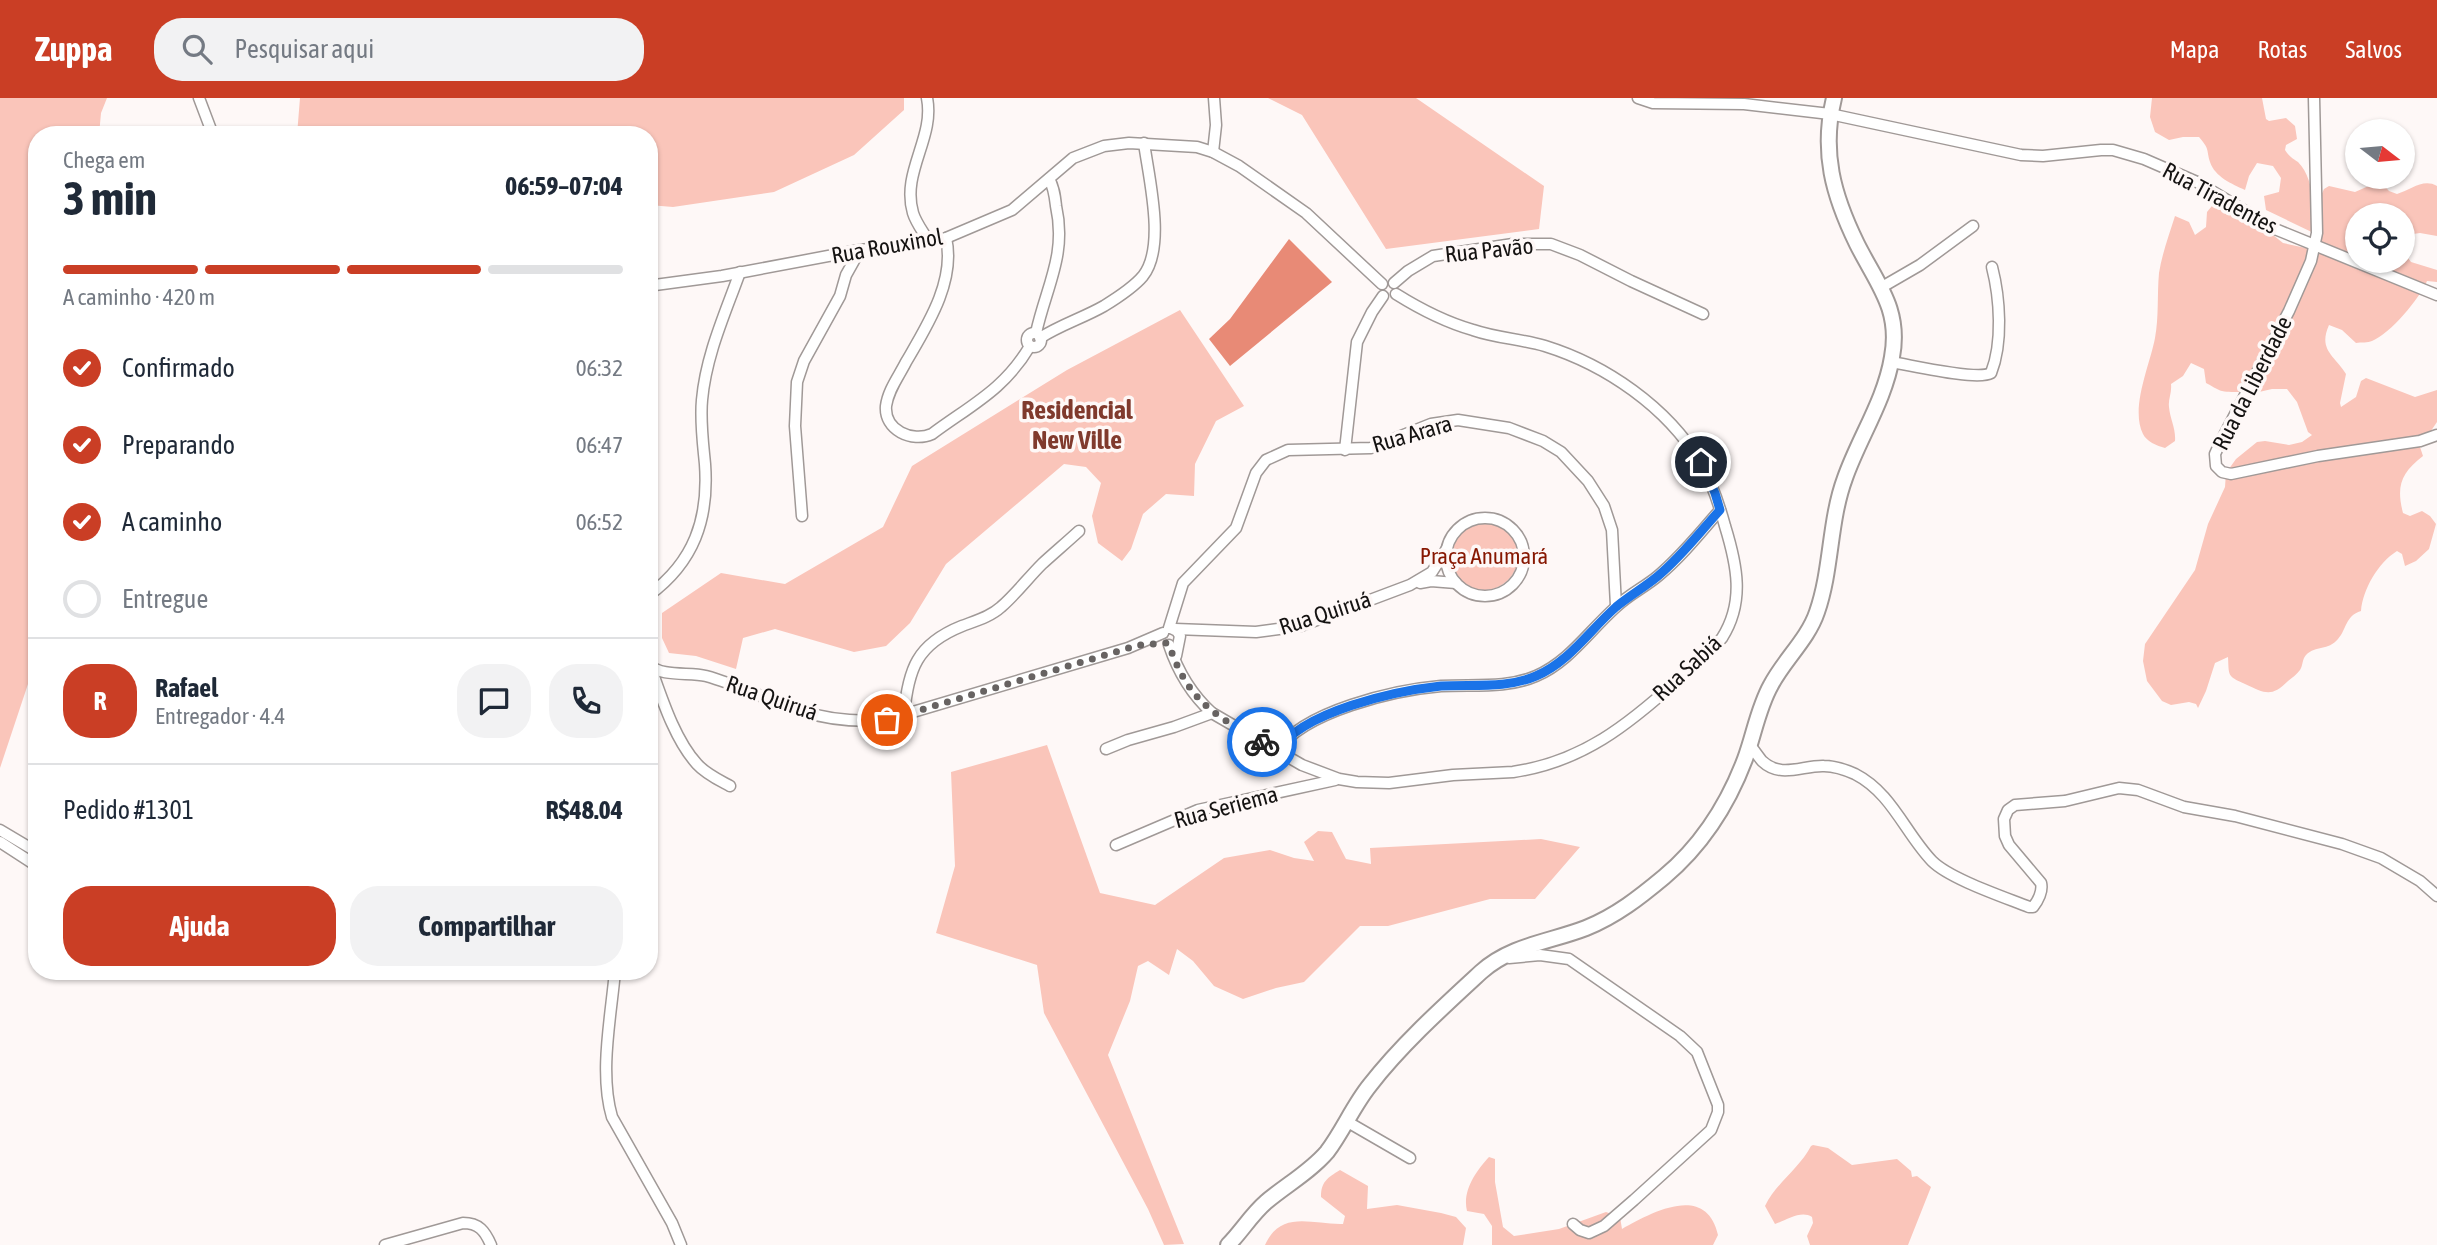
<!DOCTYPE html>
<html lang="pt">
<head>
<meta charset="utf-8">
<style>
	body { margin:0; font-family:"Asap Condensed",sans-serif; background:#f2f2f3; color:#1f2937; height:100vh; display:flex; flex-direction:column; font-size:26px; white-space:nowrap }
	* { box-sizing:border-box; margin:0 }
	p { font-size:23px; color:#747a83 }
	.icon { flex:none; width:38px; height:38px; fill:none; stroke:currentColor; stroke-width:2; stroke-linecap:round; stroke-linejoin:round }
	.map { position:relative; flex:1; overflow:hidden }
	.panel { position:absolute; left:28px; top:28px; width:630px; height:854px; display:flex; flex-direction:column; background:#fff; border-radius:28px; box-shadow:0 2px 5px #0004 }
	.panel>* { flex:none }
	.needle { width:46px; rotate:106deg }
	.fabs { position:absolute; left:2345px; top:21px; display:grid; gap:14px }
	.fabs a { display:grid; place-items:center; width:70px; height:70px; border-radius:50%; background:#fff; box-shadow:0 2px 5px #0004; font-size:35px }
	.pin { position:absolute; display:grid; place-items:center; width:60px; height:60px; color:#fff; margin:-30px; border:4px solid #fff; border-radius:50%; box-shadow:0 2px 7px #0007 }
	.courier { position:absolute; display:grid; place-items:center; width:70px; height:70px; margin:-35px; border:5px solid #1a73e8; border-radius:50%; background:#fff; color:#222; box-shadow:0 2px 9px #0007 }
	.head em { font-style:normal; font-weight:700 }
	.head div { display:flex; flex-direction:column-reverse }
	.head { display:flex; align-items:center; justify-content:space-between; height:119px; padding:0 35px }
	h1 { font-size:46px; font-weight:700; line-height:52px }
	.bar { display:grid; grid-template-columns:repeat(4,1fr); gap:10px 7px; align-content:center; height:84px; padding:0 35px }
	.bar i { height:9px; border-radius:5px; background:#e0e1e3 }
	.bar .on { background:#ca3e25 }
	.bar p { grid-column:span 4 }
	.line { display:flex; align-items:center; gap:18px; padding:0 35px; border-top:2px solid #e0e1e3 }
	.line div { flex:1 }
	.round { display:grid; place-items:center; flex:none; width:74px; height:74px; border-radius:28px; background:#f2f2f3 }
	ol { padding:0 35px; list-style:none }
	li { display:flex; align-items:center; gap:21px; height:77px }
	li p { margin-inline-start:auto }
	li .icon { padding:7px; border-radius:50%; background:#ca3e25; color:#fff; stroke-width:4 }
	li:last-child { color:#747a83 }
	li i { width:38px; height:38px; border:4px solid #e0e1e3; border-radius:50% }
	.action { display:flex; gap:14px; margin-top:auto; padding:14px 35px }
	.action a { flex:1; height:80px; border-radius:28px; background:#ca3e25; color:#fff; font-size:28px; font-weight:700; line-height:80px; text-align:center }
	.action a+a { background:#f2f2f3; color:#1f2937 }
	header { display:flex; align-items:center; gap:42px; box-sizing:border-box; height:98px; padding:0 35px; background:#ca3e25; color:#fff }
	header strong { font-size:33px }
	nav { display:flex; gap:38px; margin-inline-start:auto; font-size:24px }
	.search { width:490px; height:63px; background:#f2f2f3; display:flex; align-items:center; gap:18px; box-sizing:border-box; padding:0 24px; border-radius:28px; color:#747a83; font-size:26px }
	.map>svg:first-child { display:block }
	.green { fill:#fac5ba }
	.water { fill:#e88a76 }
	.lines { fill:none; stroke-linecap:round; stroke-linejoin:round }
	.street-casing { stroke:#a09997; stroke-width:13 }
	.secondary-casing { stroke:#a09997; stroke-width:18 }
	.street { stroke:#fff; stroke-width:10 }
	.secondary { stroke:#fff; stroke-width:14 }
	.done { stroke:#676362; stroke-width:7; stroke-dasharray:0 12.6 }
	.route { stroke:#1a73e8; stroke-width:9 }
	.labels { text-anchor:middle; stroke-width:7; stroke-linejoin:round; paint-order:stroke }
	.street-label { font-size:23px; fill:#151312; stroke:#fef8f7 }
	.park-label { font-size:23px; fill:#871802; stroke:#fef8f7 }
	.quarter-label { font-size:26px; font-weight:bold; fill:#803a2d; stroke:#fef8f7 }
</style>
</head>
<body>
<header>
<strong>Zuppa</strong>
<div class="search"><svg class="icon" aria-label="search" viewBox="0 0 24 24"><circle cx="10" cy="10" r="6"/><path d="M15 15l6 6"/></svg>Pesquisar aqui</div>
<nav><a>Mapa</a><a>Rotas</a><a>Salvos</a></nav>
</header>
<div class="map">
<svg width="2437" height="1147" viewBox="0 0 2437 1147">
	<rect width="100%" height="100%" fill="#fef8f7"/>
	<!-- green -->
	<g class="green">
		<polygon points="0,0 107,0 101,15 99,37 37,37 37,559 0,670"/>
		<polygon points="300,0 904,0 904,12 854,57 774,94 673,109 649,107 649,37 297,37"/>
		<polygon points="1268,0 1416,0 1544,88 1539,131 1386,151 1302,17"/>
		<path d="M2152,0H2262L2266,21L2269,23L2286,20L2295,28L2297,41L2286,47L2285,52C2289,58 2292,60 2298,64C2308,74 2311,89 2314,102H2319L2324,91L2329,88L2355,94L2380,83L2389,93L2397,96C2411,92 2423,80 2437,88V138L2420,135L2406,137L2403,147V117H2357V163H2403V153L2411,164L2437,172V184L2427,183C2420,200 2390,236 2372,243C2368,245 2361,244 2356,245L2342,232L2329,227C2318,252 2334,257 2346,276L2340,305L2341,309L2356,299L2361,283L2366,280L2415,299L2437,292V324L2420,349L2423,358C2401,375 2396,388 2403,415L2410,418L2422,413L2430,418L2436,426L2429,451L2416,463L2405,468L2402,456L2397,453C2378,465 2363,491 2361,513C2345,518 2347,531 2338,541C2328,553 2316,547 2306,557C2302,561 2303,568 2300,572C2297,576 2292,580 2288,583C2271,600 2265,595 2245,586C2227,578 2229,578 2228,559L2215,565L2206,593L2198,610L2196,606L2189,604L2171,607L2162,603L2147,583L2143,563L2145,546L2195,472L2208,426L2225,389L2226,375L2236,361L2257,344L2265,343L2289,347L2302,344L2312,337L2308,334L2297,304L2287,291H2272L2259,294L2255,300C2245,291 2235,296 2222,293C2217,292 2211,287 2206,285L2204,271L2191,265L2183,278L2171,286C2172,295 2168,301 2169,309C2170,321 2176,330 2175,343L2165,350C2157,348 2146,343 2143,336C2130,310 2150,267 2155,240C2159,219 2157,197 2159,175C2162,156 2169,137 2175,118L2189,124L2195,137L2206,129L2207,114L2216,103L2258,125L2283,145L2315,152L2320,138L2266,112L2264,98L2279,94L2281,80L2273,68L2257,65L2249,78L2245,92C2232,86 2215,79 2210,64C2206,50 2210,52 2199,39H2183L2169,42L2155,34L2150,19Z"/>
		<polygon points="1180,212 1244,308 1216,323 1195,366 1194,398 1166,396 1143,416 1131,451 1122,463 1098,445 1092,418 1101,385 1086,369 1064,366 946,466 910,525 886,548 854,554 775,531 743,540 736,571 696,558 669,555 662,540 662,515 721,475 785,486 883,429 912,368 1067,272"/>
		<circle cx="1484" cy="458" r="34"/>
		<polygon points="1047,647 1100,795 1155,807 1224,760 1270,752 1294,760 1314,763 1304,744 1318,733 1332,734 1346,761 1371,766 1370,750 1541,741 1580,749 1535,801 1490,801 1388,828 1360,828 1304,884 1276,890 1243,901 1214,888 1193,863 1177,851 1169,877 1148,863 1138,868 1130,903 1108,957 1184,1146 1164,1147 1148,1111 1044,915 1037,867 936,835 955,768 951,674"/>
		<path d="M1813,1047L1828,1050L1852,1067L1897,1061L1911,1073L1912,1079L1917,1078L1931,1089L1908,1147H1810L1807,1138L1813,1125L1812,1119C1801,1112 1787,1122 1775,1126L1765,1108C1776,1085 1799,1071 1811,1048Z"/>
		<path d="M1489,1059L1495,1061V1084L1503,1129L1514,1138L1559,1131L1606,1114L1620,1119L1622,1131C1651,1115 1706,1084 1718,1137L1713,1147H1492V1128L1484,1116L1467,1113C1462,1093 1476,1073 1489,1059Z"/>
		<path d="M1340,1072L1368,1088L1367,1111L1397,1107L1441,1115L1456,1119L1466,1130L1463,1147H1265C1281,1111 1313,1127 1343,1126L1345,1118L1321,1099C1321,1084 1327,1080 1340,1072Z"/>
	</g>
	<!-- water -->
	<polygon class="water" points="1289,141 1332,184 1230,268 1209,241 1230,221"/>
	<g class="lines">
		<!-- street casing -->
		<g class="street-casing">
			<g id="street">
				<polyline points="199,0 213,37"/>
				<path d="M927,0C935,40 901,74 913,115C916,125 924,135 929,144"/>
				<polyline points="1638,0 1653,5 1744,6 1830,16 2021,57 2043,58 2101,52 2113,52 2144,61 2197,84 2275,131 2437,197"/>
				<polyline points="2314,0 2317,135 2311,163 2289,213 2220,345 2215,356 2216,368 2222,374 2231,376 2318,358 2420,343 2437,337"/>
				<polyline points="1213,54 1216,27 1214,0"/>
				<path d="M946,140C956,183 927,228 906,264C899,278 888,292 886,308C884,332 912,345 932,336C971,307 1004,292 1030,248"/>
				<polyline points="1394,185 1408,173 1433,158 1513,146 1551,146 1580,157 1631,183 1703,216"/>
				<polyline points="649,186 655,187 722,178 860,152 929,144 946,140 1012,112 1073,60 1104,48 1129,45 1197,49 1213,54 1239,68 1306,115 1382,186"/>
				<polyline points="1882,189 1920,167 1973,128"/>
				<path d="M1036,235C1046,189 1067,157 1056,108C1055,99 1054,89 1049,81"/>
				<circle cx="1034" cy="242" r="7"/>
				<path d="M1040,240C1060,227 1083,220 1104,208C1117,200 1133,190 1143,178C1166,149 1149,81 1144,45"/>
				<path d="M1891,264C1911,267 1977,283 1991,275C2003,245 2000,200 1992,169"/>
				<polyline points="1345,352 1357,244 1372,214 1383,198"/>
				<polyline points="802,418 795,328 797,284 804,263 840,198 846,177 860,152"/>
				<circle cx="1485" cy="459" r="39"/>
				<polyline points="1420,485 1431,483 1456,485"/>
				<path d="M649,497C694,464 709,421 705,366C703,345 700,323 702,302C706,257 725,216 740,174"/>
				<polyline points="1169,530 1183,485 1236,430 1256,375 1266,362 1288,352 1371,350 1431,326 1458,322 1509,330 1543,343 1561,354 1588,383 1604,408 1612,432 1616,508"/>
				<polyline points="1171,530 1177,533 1180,538 1176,558"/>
				<polyline points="1175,531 1256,534 1301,528 1410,487 1432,474 1446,452"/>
				<path d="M1169,547C1178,574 1191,596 1212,615L1302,667L1339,681L1357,684L1389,685L1453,677L1513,674C1582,664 1628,627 1679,581C1693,568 1709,555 1722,540C1745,504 1737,467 1725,428C1719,406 1712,384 1700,364C1667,309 1606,267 1545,248C1521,241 1496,240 1473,232C1445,224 1420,211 1396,196"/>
				<path d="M649,567C662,579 689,574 706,578C739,587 769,603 802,613C829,622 858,624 886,622L1128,550L1163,535"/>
				<path d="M651,570C662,601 675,642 697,666C706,676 719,682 730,688"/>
				<path d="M904,617C908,571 917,546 962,528C975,523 990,519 1001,509C1016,496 1028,480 1042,466C1054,455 1067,444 1079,433"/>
				<path d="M1749,646C1754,652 1758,658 1762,663C1781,681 1803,667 1824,668C1834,668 1846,672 1855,676C1892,695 1905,735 1932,763C1950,781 2004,799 2029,809H2033C2038,803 2043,793 2041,785L2009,747L2005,738L2004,721L2008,712L2015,707L2065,703L2119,690L2138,692L2184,709L2235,718L2342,746L2381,760L2420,783L2437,798"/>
				<polyline points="1106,651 1128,642 1174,629 1212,615"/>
				<path d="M1277,653C1303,613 1395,592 1441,588C1472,586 1506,591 1536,578C1569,564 1589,533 1616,509C1628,497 1645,489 1658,478C1681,459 1701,434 1720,412"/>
				<polyline points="0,732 37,754"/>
				<polyline points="0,744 37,768"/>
				<polyline points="1116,747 1198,712 1335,682"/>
				<polyline points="1509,860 1540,857 1569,861 1680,938 1697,954 1718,1007 1718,1014 1711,1032 1634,1102 1604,1128 1589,1135 1580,1132 1573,1126"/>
				<path d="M615,873C611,919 599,975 612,1019L672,1125L681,1147"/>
				<polyline points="1346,1023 1410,1060"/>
				<path d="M385,1147L463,1125C479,1125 485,1133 491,1147"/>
			</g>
		</g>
		<!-- secondary casing -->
		<g class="secondary-casing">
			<path id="secondary" d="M1228,1147C1242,1133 1251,1117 1266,1104C1286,1087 1310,1074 1327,1054C1343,1033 1353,1008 1370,987C1401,947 1443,909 1481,874C1511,847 1550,844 1586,830C1616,818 1640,799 1664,779C1701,748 1728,706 1745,661C1754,637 1758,610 1771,587C1784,562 1808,541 1817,514C1832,471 1829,423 1845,380C1859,340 1885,302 1892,259C1901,211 1877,186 1857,146C1833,97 1821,54 1834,0"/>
		</g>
		<!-- street -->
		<use href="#street" class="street"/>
		<!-- secondary -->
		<use href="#secondary" class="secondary"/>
	</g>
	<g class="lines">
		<!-- done -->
		<path class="done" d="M887,622L1139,547L1166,545L1169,547C1189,604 1213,616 1262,644"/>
		<!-- route -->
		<path class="route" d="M1262,644L1277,653C1303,613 1395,593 1441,588C1472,586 1506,591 1536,578C1569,564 1589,533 1616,509C1629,498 1645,489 1658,478C1681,459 1700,434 1720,412L1715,395L1701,364"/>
	</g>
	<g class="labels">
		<!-- street labels -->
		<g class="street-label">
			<text transform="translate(2220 100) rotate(28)" y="8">Rua Tiradentes</text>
			<text transform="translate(887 148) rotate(-10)" y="8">Rua Rouxinol</text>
			<text transform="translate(1489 152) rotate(-6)" y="8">Rua Pavão</text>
			<text transform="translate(2252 285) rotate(-63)" y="8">Rua da Liberdade</text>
			<text transform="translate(1412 336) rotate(-16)" y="8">Rua Arara</text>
			<text transform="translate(1325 515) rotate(-18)" y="8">Rua Quiruá</text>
			<text transform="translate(1687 570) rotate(-43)" y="8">Rua Sabiá</text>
			<text transform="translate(772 600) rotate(19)" y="8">Rua Quiruá</text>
			<text transform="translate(1226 709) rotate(-15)" y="8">Rua Seriema</text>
		</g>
		<!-- park labels -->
		<g class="park-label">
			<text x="1484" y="466">Praça Anumará</text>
		</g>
		<!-- quarter labels -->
		<g class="quarter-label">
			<text x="1077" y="321">Residencial<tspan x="1077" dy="30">New Ville</tspan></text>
		</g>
	</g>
</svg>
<div class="fabs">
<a><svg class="needle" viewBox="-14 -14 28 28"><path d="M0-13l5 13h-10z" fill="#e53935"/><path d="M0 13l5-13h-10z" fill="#747a83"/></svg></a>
<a><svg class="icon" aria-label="locate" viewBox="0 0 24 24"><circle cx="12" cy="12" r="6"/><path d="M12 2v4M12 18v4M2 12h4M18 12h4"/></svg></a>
</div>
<div class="pin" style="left:887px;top:622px;background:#ea580c"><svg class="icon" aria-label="bag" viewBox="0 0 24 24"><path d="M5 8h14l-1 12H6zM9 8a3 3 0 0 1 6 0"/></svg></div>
<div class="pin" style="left:1701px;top:364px;background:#1f2937"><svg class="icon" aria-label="home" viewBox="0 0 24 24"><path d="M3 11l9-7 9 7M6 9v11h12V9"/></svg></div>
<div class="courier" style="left:1262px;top:644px"><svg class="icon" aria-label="bike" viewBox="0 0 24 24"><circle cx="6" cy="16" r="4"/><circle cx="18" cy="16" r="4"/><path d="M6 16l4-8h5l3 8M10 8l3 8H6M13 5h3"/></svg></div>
<section class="panel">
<div class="head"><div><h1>3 min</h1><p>Chega em</p></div><em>06:59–07:04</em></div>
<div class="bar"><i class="on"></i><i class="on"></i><i class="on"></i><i></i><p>A caminho · 420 m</p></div>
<ol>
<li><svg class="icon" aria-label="check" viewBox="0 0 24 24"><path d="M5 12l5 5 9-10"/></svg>Confirmado<p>06:32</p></li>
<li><svg class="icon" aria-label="check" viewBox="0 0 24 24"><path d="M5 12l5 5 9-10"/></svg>Preparando<p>06:47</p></li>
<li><svg class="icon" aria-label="check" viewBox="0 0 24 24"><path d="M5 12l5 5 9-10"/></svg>A caminho<p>06:52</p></li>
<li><i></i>Entregue</li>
</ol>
<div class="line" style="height:126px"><b class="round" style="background:#ca3e25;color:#fff">R</b><div><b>Rafael</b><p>Entregador · 4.4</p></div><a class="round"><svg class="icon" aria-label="chat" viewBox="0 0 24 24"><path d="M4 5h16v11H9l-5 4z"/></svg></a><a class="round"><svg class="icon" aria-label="phone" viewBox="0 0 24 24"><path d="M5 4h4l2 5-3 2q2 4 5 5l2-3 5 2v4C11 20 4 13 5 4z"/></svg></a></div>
<div class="line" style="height:91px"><div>Pedido #1301</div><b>R$48.04</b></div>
<div class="action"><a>Ajuda</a><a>Compartilhar</a></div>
</section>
</div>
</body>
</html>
